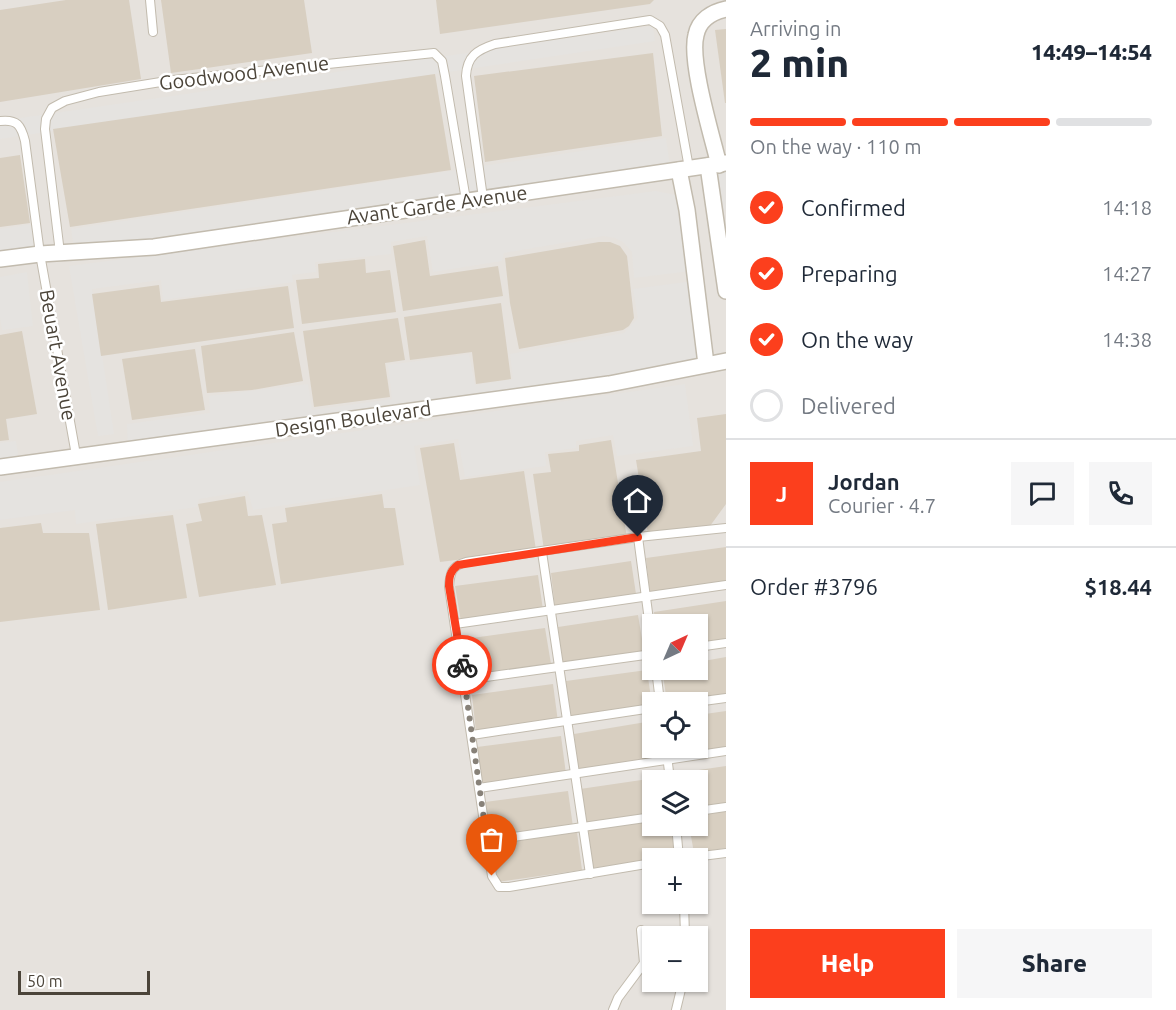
<!DOCTYPE html>
<html lang="en">
<head>
<meta charset="utf-8">
<style>
	body { margin:0; font-family:Ubuntu,sans-serif; background:#f6f6f7; color:#1f2937; height:100vh; display:flex; flex-direction:column; font-size:22px; white-space:nowrap }
	* { box-sizing:border-box; margin:0 }
	p { font-size:20px; color:#747a83 }
	.icon { flex:none; width:33px; height:33px; fill:none; stroke:currentColor; stroke-width:2; stroke-linecap:round; stroke-linejoin:round }
	.map { position:relative; flex:1; overflow:hidden }
	.details { display:flex; flex-direction:column; background:#fff; width:450px }
	.details>* { flex:none }
	.needle { width:39px; rotate:44deg }
	.fabs { position:absolute; left:642px; top:614px; display:grid; gap:12px }
	.fabs a { display:grid; place-items:center; width:66px; height:66px; border-radius:0px; background:#fff; box-shadow:0 2px 4px #0004; font-size:30px }
	.scale { position:absolute; left:18px; bottom:15px; width:132px; box-sizing:border-box; padding-left:6px; border:3px solid #4b4439; border-top:0; font-size:16px; line-height:21px; white-space:nowrap; color:#4b4439; -webkit-text-stroke:4px #fff; paint-order:stroke }
	.pin { position:absolute; display:grid; place-items:center; width:51px; height:51px; color:#fff; margin:-62px -26px; border-radius:50% 50% 50% 0; rotate:-45deg; box-shadow:0 0 6px #0007 }
	.pin .icon { rotate:45deg }
	.courier { position:absolute; display:grid; place-items:center; width:60px; height:60px; margin:-30px; border:4px solid #fc3f1d; border-radius:50%; background:#fff; color:#222; box-shadow:0 2px 8px #0007 }
	.head em { font-style:normal; font-weight:800 }
	.head div { display:flex; flex-direction:column-reverse }
	.head { display:flex; align-items:center; justify-content:space-between; height:102px; padding:0 24px }
	h1 { font-size:39px; font-weight:800; line-height:45px }
	.bar { display:grid; grid-template-columns:repeat(4,1fr); gap:9px 6px; align-content:center; height:72px; padding:0 24px }
	.bar i { height:8px; border-radius:4px; background:#e0e1e3 }
	.bar .on { background:#fc3f1d }
	.bar p { grid-column:span 4 }
	.line { display:flex; align-items:center; gap:15px; padding:0 24px; border-top:2px solid #e0e1e3 }
	.line div { flex:1 }
	.round { display:grid; place-items:center; flex:none; width:63px; height:63px; border-radius:0px; background:#f6f6f7 }
	ol { padding:0 24px; list-style:none }
	li { display:flex; align-items:center; gap:18px; height:66px }
	li p { margin-inline-start:auto }
	li .icon { padding:6px; border-radius:50%; background:#fc3f1d; color:#fff; stroke-width:4 }
	li:last-child { color:#747a83 }
	li i { width:33px; height:33px; border:3px solid #e0e1e3; border-radius:50% }
	.cta { display:flex; gap:12px; margin-top:auto; padding:12px 24px }
	.cta a { flex:1; height:69px; border-radius:0px; background:#fc3f1d; color:#fff; font-size:24px; font-weight:800; line-height:69px; text-align:center }
	.cta a+a { background:#f6f6f7; color:#1f2937 }
	main { display:flex; flex:1; min-height:0 }
	.map>svg:first-child { display:block }
	.industrial { fill:#e6e2dd; fill-rule:evenodd }
	.parking { fill:#e5e3e0 }
	.building { fill:#d8cfc1 }
	.lines { fill:none; stroke-linecap:round; stroke-linejoin:round }
	.lane-casing { stroke:#c2bbae; stroke-width:10 }
	.street-casing { stroke:#c2bbae; stroke-width:18 }
	.lane { stroke:#fff; stroke-width:8 }
	.street { stroke:#fff; stroke-width:15 }
	.done { stroke:#878178; stroke-width:6; stroke-dasharray:0 10.8 }
	.route { stroke:#fc3f1d; stroke-width:8 }
	.labels { text-anchor:middle; stroke-width:5; stroke-linejoin:round; paint-order:stroke }
	.street-label { font-size:20px; fill:#4b4439; stroke:#fff }
</style>
</head>
<body>
<main>
<div class="map">
<svg width="726" height="1010" viewBox="0 0 726 1010">
	<rect width="100%" height="100%" fill="#f6f3ec"/>
	<!-- industrial -->
	<path class="industrial" d="M0,0H726V1010H0ZM652,624H698V669H652ZM652,702H698V747H652ZM652,780H698V825H652ZM652,858H698V903H652ZM652,936H698V981H652Z"/>
	<!-- parking -->
	<g class="parking">
		<polygon points="653,26 655,41 0,139 0,121"/>
		<polygon points="666,138 670,166 75,256 71,229"/>
		<polygon points="726,169 726,210 715,211 709,172"/>
		<polygon points="656,191 676,195 682,207 691,271 634,278 632,252 623,242 615,238 604,236 504,253 502,261 433,272 427,236 391,242 391,254 315,262 316,272 292,275 293,282 163,300 161,280 92,289 114,434 98,436 69,266"/>
		<polygon points="40,223 47,261 0,268 0,229"/>
		<polygon points="27,272 33,326 2,330 0,318 0,277"/>
		<polygon points="693,281 699,360 691,372 128,450 127,424 210,413 209,396 308,384 312,410 392,399 388,365 469,354 475,385 513,379 510,354 624,333 638,318 633,289"/>
		<polygon points="685,384 693,446 617,456 613,435 576,441 576,448 545,452 546,466 465,477 458,439 414,446 420,485 253,510 248,491 199,499 197,507 76,524 75,510 0,520 0,482"/>
		<polygon points="16,441 20,466 0,469 0,443"/>
	</g>
	<!-- building -->
	<g class="building">
		<polygon points="66,0 129,0 141,79 0,102 0,10"/>
		<polygon points="161,0 304,0 312,53 171,73"/>
		<polygon points="436,0 654,0 650,4 440,34"/>
		<polygon points="726,29 726,103 725,103 715,30"/>
		<polygon points="653,53 662,136 485,162 474,76"/>
		<polygon points="435,74 451,170 70,227 53,129"/>
		<polygon points="20,155 30,223 0,227 0,158"/>
		<polygon points="425,240 430,276 498,266 503,296 403,311 393,246"/>
		<polygon points="599,242 610,242 620,246 627,256 634,318 629,326 623,330 519,349 510,303 505,258"/>
		<polygon points="365,259 366,273 390,270 396,312 302,324 296,280 319,278 318,264"/>
		<polygon points="159,285 161,302 288,286 294,328 101,356 92,294"/>
		<polygon points="501,303 511,379 476,384 472,352 410,360 404,317"/>
		<polygon points="398,318 405,360 385,363 390,397 314,407 303,331"/>
		<polygon points="22,331 37,414 6,419 9,440 0,441 0,335"/>
		<polygon points="294,332 303,381 252,390 207,393 201,346"/>
		<polygon points="195,349 205,410 132,420 122,359"/>
		<polygon points="726,414 726,504 710,526 648,534 636,460 701,451 697,418"/>
		<polygon points="611,440 627,538 544,550 533,474 551,472 548,454 579,451 579,445"/>
		<polygon points="454,443 460,480 524,471 536,550 440,562 420,448"/>
		<polygon points="382,494 384,508 395,508 404,565 281,584 272,524 287,522 285,508"/>
		<polygon points="245,496 248,516 262,515 276,585 199,597 186,524 202,521 198,504"/>
		<polygon points="173,515 187,598 108,610 96,524"/>
		<polygon points="41,523 43,533 89,533 100,610 0,622 0,528"/>
		<polygon points="726,547 726,584 650,595 646,558"/>
		<polygon points="631,561 636,594 555,608 551,573"/>
		<polygon points="538,575 543,610 461,622 455,586"/>
		<polygon points="726,601 726,641 698,645 698,624 655,624 654,612"/>
		<polygon points="638,615 644,651 562,662 558,627"/>
		<polygon points="545,628 551,664 469,677 465,639"/>
		<polygon points="726,657 726,696 683,702 667,702 662,669 698,669 698,662"/>
		<polygon points="647,670 652,705 570,718 566,681"/>
		<polygon points="553,684 558,722 476,732 472,695"/>
		<polygon points="726,711 726,749 675,757 673,747 698,747 698,715"/>
		<polygon points="652,721 652,747 658,747 659,759 579,773 574,734"/>
		<polygon points="561,736 566,774 482,785 477,747"/>
		<polygon points="726,766 726,805 698,809 698,780 678,780 678,773"/>
		<polygon points="662,777 662,780 652,780 652,815 586,826 580,789"/>
		<polygon points="568,791 573,827 489,839 485,802"/>
		<polygon points="726,811 726,848 694,853 689,825 698,825 698,815"/>
		<polygon points="652,821 652,825 672,825 677,855 593,868 588,830"/>
		<polygon points="577,832 582,870 497,882 492,844"/>
	</g>
	<g class="lines">
		<!-- lane casing -->
		<g class="lane-casing">
			<g id="lane">
				<polyline points="150,0 153,32"/>
				<path d="M0,121C17,119 21,125 25,141L40,254L76,455"/>
				<path d="M483,198L466,76C467,56 477,50 495,44L650,20L660,26L665,35L689,168"/>
				<polyline points="60,253 45,129 46,119 52,108 65,101 99,92 173,80 434,53 442,61 445,76 466,200"/>
				<polyline points="638,537 652,643"/>
				<polyline points="542,552 590,874"/>
				<polyline points="455,624 726,585"/>
				<polyline points="698,647 726,643"/>
				<polyline points="656,669 660,702"/>
				<polyline points="464,680 652,654"/>
				<polyline points="696,702 726,698"/>
				<polyline points="472,735 652,708"/>
				<polyline points="666,747 670,780"/>
				<polyline points="479,788 726,751"/>
				<polyline points="698,811 726,807"/>
				<polyline points="676,825 679,858"/>
				<polyline points="486,841 652,817"/>
				<polyline points="686,858 726,853"/>
				<path d="M652,863L509,887H499L492,876L449,587C450,572 452,566 466,562L638,537L726,528"/>
				<polyline points="684,903 685,936"/>
				<polyline points="613,1010 618,998 644,963 641,930"/>
				<polyline points="676,1010 683,981"/>
			</g>
		</g>
		<!-- street casing -->
		<g class="street-casing">
			<g id="street">
				<path d="M719,165C712,136 689,61 696,35C699,20 712,12 726,9"/>
				<polyline points="708,166 726,291"/>
				<polyline points="679,170 687,210 706,364"/>
				<polyline points="0,259 40,254 154,247 726,163"/>
				<polyline points="0,467 609,384 726,361"/>
			</g>
		</g>
		<!-- lane -->
		<use href="#lane" class="lane"/>
		<!-- street -->
		<use href="#street" class="street"/>
	</g>
	<g class="lines">
		<!-- done -->
		<polyline class="done" points="462,665 492,876"/>
		<!-- route -->
		<path class="route" d="M462,665L449,586C449,577 450,571 458,565L638,537"/>
	</g>
	<g class="labels">
		<!-- street labels -->
		<g class="street-label">
			<text transform="translate(244 73) rotate(-7)" y="7">Goodwood Avenue</text>
			<text transform="translate(437 205) rotate(-8)" y="7">Avant Garde Avenue</text>
			<text transform="translate(58 355) rotate(80)" y="7">Beuart Avenue</text>
			<text transform="translate(353 419) rotate(-8)" y="7">Design Boulevard</text>
		</g>
	</g>
</svg>
<div class="fabs">
<a><svg class="needle" viewBox="-14 -14 28 28"><path d="M0-13l5 13h-10z" fill="#e53935"/><path d="M0 13l5-13h-10z" fill="#747a83"/></svg></a>
<a><svg class="icon" aria-label="locate" viewBox="0 0 24 24"><circle cx="12" cy="12" r="6"/><path d="M12 2v4M12 18v4M2 12h4M18 12h4"/></svg></a>
<a><svg class="icon" aria-label="layers" viewBox="0 0 24 24"><path d="M12 4l9 5-9 5-9-5zM3 14l9 5 9-5"/></svg></a>
<a>+</a>
<a>−</a>
</div>
<div class="scale">50 m</div>
<div class="pin" style="left:492px;top:876px;background:#ea580c"><svg class="icon" aria-label="bag" viewBox="0 0 24 24"><path d="M5 8h14l-1 12H6zM9 8a3 3 0 0 1 6 0"/></svg></div>
<div class="pin" style="left:638px;top:537px;background:#1f2937"><svg class="icon" aria-label="home" viewBox="0 0 24 24"><path d="M3 11l9-7 9 7M6 9v11h12V9"/></svg></div>
<div class="courier" style="left:462px;top:665px"><svg class="icon" aria-label="bike" viewBox="0 0 24 24"><circle cx="6" cy="16" r="4"/><circle cx="18" cy="16" r="4"/><path d="M6 16l4-8h5l3 8M10 8l3 8H6M13 5h3"/></svg></div>
</div>
<section class="details">
<div class="head"><div><h1>2 min</h1><p>Arriving in</p></div><em>14:49–14:54</em></div>
<div class="bar"><i class="on"></i><i class="on"></i><i class="on"></i><i></i><p>On the way · 110 m</p></div>
<ol>
<li><svg class="icon" aria-label="check" viewBox="0 0 24 24"><path d="M5 12l5 5 9-10"/></svg>Confirmed<p>14:18</p></li>
<li><svg class="icon" aria-label="check" viewBox="0 0 24 24"><path d="M5 12l5 5 9-10"/></svg>Preparing<p>14:27</p></li>
<li><svg class="icon" aria-label="check" viewBox="0 0 24 24"><path d="M5 12l5 5 9-10"/></svg>On the way<p>14:38</p></li>
<li><i></i>Delivered</li>
</ol>
<div class="line" style="height:108px"><b class="round" style="background:#fc3f1d;color:#fff">J</b><div><b>Jordan</b><p>Courier · 4.7</p></div><a class="round"><svg class="icon" aria-label="chat" viewBox="0 0 24 24"><path d="M4 5h16v11H9l-5 4z"/></svg></a><a class="round"><svg class="icon" aria-label="phone" viewBox="0 0 24 24"><path d="M5 4h4l2 5-3 2q2 4 5 5l2-3 5 2v4C11 20 4 13 5 4z"/></svg></a></div>
<div class="line" style="height:78px"><div>Order #3796</div><b>$18.44</b></div>
<div class="cta"><a>Help</a><a>Share</a></div>
</section>
</main>
</body>
</html>
